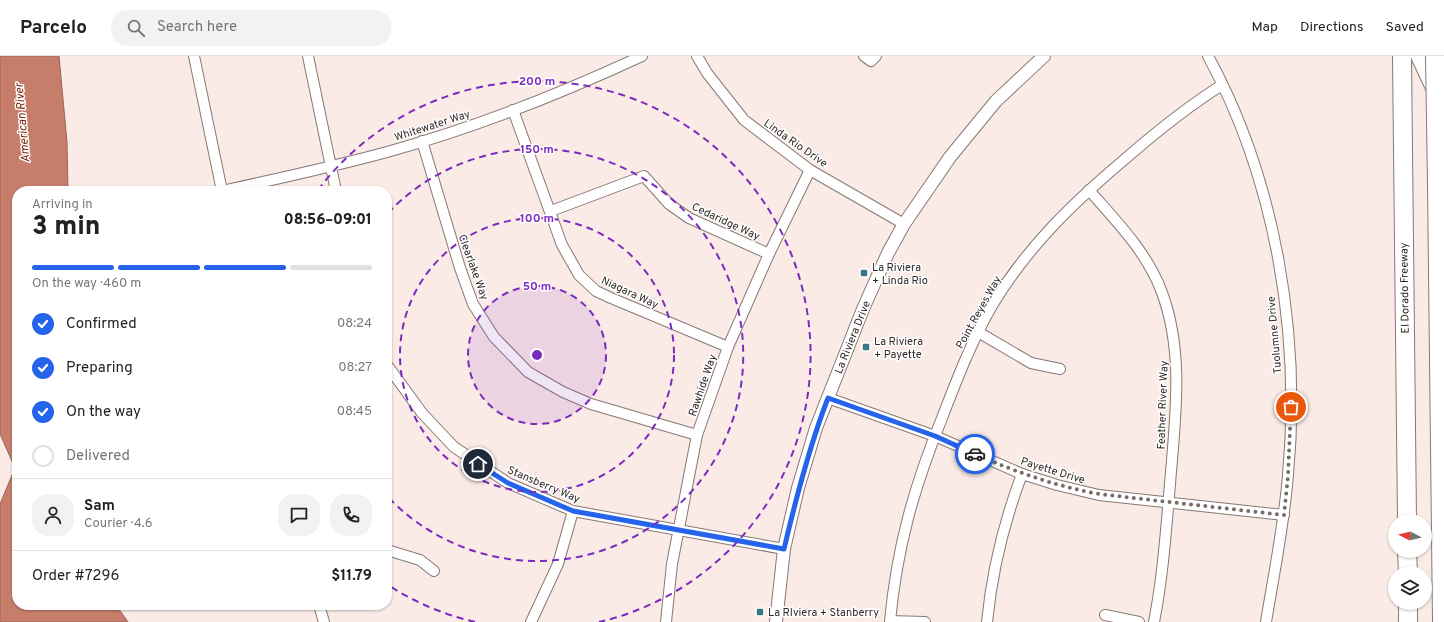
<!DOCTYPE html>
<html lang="en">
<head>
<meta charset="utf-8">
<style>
	body { margin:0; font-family:Overpass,sans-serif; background:#f2f2f2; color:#222; height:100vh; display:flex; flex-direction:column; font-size:15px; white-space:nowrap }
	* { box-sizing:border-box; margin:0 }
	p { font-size:13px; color:#767676 }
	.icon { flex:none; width:22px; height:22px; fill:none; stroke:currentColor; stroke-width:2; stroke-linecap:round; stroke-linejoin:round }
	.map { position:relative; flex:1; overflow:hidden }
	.details { position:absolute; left:12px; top:130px; width:380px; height:424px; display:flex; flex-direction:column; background:#fff; border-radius:16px; box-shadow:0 1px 3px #0004 }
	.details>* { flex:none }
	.needle { width:26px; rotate:277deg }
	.buttons { position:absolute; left:1388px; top:458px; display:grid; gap:8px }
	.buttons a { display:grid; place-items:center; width:44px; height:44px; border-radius:50%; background:#fff; box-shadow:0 1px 3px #0004; font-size:20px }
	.pin { position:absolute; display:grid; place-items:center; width:34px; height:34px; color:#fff; margin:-17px; border:2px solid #fff; border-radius:50%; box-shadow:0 1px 4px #0007 }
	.courier { position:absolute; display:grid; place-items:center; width:40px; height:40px; margin:-20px; border:3px solid #2563eb; border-radius:50%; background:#fff; color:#222; box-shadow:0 1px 5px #0007 }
	.overview em { font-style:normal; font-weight:800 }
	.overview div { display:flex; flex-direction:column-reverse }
	.overview { display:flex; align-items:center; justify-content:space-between; height:68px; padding:0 20px }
	h1 { font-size:26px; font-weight:800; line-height:30px }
	.bar { display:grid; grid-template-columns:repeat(4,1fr); gap:6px 4px; align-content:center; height:48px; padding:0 20px }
	.bar i { height:5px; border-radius:3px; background:#e0e0e0 }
	.bar .current { background:#2563eb }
	.bar p { grid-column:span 4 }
	.line { display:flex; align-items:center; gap:10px; padding:0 20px; border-top:1px solid #e0e0e0 }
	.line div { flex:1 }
	.round { display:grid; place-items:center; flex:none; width:42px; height:42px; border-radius:16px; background:#f2f2f2 }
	ol { padding:0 20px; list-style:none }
	li { display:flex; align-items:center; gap:12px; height:44px }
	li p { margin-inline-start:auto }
	li .icon { padding:4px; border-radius:50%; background:#2563eb; color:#fff; stroke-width:4 }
	li:last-child { color:#767676 }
	li i { width:22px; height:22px; border:2px solid #e0e0e0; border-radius:50% }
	header { display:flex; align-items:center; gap:24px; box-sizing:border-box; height:56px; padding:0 20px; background:#fff; border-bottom:1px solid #e0e0e0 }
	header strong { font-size:19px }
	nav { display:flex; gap:22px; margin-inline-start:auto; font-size:14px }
	.search { width:280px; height:36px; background:#f2f2f2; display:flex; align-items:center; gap:10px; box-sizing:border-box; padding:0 14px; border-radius:16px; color:#767676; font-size:15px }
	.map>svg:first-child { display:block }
	.water { fill:#c67e6a; stroke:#996456 }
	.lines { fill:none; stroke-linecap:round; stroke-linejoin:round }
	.minor-casing { stroke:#867874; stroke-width:12 }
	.tertiary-casing { stroke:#867874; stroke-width:14 }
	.secondary-casing { stroke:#867874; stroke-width:16 }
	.motorway-casing { stroke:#867874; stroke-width:20 }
	.minor { stroke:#fff; stroke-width:10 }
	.tertiary { stroke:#fff; stroke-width:12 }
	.secondary { stroke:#fff; stroke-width:14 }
	.motorway { stroke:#fff; stroke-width:18 }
	.motorway-bridge-casing { stroke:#867874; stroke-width:20; stroke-linecap:butt }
	.motorway-bridge { stroke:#fff; stroke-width:18 }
	.done { stroke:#766d6a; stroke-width:4; stroke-dasharray:0 7.2 }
	.route { stroke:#2563eb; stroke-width:5 }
	.ring { fill:none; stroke:#7b2cbf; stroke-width:2; stroke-dasharray:7 5 }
	.poi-dot { fill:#337a84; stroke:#fff; stroke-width:1.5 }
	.labels { text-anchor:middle; stroke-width:3; stroke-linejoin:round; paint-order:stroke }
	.street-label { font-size:11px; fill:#2f2928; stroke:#fff }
	.poi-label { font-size:11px; fill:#2f2928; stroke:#fff; text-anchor:start }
	.water-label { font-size:12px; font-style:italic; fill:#782108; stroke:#fff }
	.centre { fill:#7b2cbf; stroke:#fff; stroke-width:2 }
	.ring-label { font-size:12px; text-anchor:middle; font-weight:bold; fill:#7b2cbf; stroke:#fff; stroke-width:3; stroke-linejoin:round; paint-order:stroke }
</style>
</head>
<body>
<header>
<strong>Parcelo</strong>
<div class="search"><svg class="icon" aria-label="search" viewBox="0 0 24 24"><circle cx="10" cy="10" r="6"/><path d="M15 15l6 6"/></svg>Search here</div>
<nav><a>Map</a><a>Directions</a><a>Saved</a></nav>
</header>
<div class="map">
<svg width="1444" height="566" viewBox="0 0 1444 566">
	<rect width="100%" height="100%" fill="#fbebe6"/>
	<!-- water -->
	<polygon class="water" points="0,0 59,0 67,86 68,135 17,135 17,549 116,549 128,566 0,566 0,448 15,412 0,378"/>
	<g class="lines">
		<!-- minor casing -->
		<g class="minor-casing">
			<g id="minor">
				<polyline points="194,0 222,135"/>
				<polyline points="308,0 336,135"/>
				<polyline points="697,0 707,17 744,64 810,114 904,168"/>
				<polyline points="864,0 871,5 876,0"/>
				<path d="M1208,0C1276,125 1301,278 1288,419C1284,469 1274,517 1266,566"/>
				<polyline points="513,54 562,189 579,219 596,235 611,242 728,291"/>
				<polyline points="422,85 460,212 473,248 494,281 528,316 563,336 591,348 697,379"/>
				<path d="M1089,134C1116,165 1146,195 1161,234C1185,296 1175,363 1170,428C1166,474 1163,520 1154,566"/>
				<path d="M222,135C277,123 332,111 387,96C474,72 560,38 642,0"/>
				<polyline points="551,155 644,120 669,148 689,162 769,198"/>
				<polyline points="978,276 1031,307 1060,313"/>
				<polyline points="387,309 422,357 454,391 508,427 573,455 784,493"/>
				<polyline points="828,342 935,380 1022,418 1057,429 1099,439 1284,459"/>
				<polyline points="387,494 420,504 434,515"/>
				<polyline points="319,549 324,566"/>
				<polyline points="1105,559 1139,566"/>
				<polyline points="531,566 558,508 573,455"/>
				<polyline points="666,566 672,508 697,379 728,291 769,198 810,114"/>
				<path d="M925,566L890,565C897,491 914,431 942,362C957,323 972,284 993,248C1028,190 1074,146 1125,103C1156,76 1187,51 1222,29"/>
				<path d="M987,566C992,515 1004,466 1022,418"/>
			</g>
		</g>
		<!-- tertiary casing -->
		<g class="tertiary-casing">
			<polyline id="tertiary" points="776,566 784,493 798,432 816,372 863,253 888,197 904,168 950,101 996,45 1044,0"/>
		</g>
		<!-- secondary casing -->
		<g class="secondary-casing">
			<polyline id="secondary" points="1418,0 1434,34"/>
		</g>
		<!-- motorway casing -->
		<g class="motorway-casing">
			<g id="motorway">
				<polyline points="1402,0 1407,465"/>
				<polyline points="1437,127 1442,566"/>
				<polyline points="1407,495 1408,517"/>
				<polyline points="1408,547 1408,566"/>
			</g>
		</g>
		<!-- minor -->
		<use href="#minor" class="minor"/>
		<!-- tertiary -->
		<use href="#tertiary" class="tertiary"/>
		<!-- secondary -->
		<use href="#secondary" class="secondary"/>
		<!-- motorway -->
		<use href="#motorway" class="motorway"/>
		<!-- motorway-bridge casing -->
		<g class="motorway-bridge-casing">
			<polyline id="motorway-bridge" points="1435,0 1437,127"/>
		</g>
		<!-- motorway-bridge -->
		<use href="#motorway-bridge" class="motorway-bridge"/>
	</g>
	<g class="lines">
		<!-- done -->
		<path class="done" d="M975,398C1016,416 1055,430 1099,438L1284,459L1288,420L1291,351"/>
		<!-- route -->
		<path class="route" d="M478,408L508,427L573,455L784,493C796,442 809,391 828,342L935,380L975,398"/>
	</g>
	<!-- distance rings -->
	<circle cx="537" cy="299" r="69" fill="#7b2cbf" fill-opacity=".12"/>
	<g class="ring">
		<circle cx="537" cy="299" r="69"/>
		<circle cx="537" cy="299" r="137"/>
		<path d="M388 157A206 206 0 1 1 388 441"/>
		<path d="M475 566A274 274 0 0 1 388 529M318 134A274 274 0 1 1 599 566"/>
	</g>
	<!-- markers -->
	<g class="poi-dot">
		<rect x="860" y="213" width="8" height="8" rx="2"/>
		<rect x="862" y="287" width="8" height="8" rx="2"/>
		<rect x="756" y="552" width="8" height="8" rx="2"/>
	</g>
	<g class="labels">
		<!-- street labels -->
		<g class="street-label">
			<text transform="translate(432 69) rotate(-18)" y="4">Whitewater Way</text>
			<text transform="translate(796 87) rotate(35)" y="4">Linda Rio Drive</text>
			<text transform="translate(726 165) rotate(25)" y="4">Cedaridge Way</text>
			<text transform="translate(474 211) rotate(70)" y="4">Clearlake Way</text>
			<text transform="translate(1404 232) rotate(-91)" y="4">El Dorado Freeway</text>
			<text transform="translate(630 236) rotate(25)" y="4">Niagara Way</text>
			<text transform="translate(978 256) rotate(-61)" y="4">Point Reyes Way</text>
			<text transform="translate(1274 279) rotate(-95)" y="4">Tuolumne Drive</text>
			<text transform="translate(852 281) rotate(-68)" y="4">La Riviera Drive</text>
			<text transform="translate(702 329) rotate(-71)" y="4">Rawhide Way</text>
			<text transform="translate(1162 349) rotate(-88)" y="4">Feather River Way</text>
			<text transform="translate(1053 414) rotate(17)" y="4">Payette Drive</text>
			<text transform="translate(544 428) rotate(23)" y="4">Stansberry Way</text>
		</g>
		<!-- poi labels -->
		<g class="poi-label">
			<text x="872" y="215">La Riviera<tspan x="872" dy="13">+ Linda Rio</tspan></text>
			<text x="874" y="289">La Riviera<tspan x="874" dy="13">+ Payette</tspan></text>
			<text x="768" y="560">La RIviera + Stanberry</text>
		</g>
		<!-- water labels -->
		<g class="water-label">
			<text transform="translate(22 67) rotate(-95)" y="4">American River</text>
		</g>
	</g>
	<circle cx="537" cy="299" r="6" class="centre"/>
	<g class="ring-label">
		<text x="537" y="29">200 m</text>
		<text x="537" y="97">150 m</text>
		<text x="537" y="166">100 m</text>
		<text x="537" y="234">50 m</text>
	</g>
</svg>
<div class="buttons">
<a><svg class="needle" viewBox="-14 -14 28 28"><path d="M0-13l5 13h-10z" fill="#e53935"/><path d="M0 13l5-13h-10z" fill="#767676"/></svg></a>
<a><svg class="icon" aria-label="layers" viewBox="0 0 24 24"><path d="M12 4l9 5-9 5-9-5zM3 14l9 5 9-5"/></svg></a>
</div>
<div class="pin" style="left:1291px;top:351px;background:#ea580c"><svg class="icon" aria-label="bag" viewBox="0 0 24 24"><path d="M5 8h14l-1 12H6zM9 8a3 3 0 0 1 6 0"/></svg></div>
<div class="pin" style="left:478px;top:408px;background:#1f2937"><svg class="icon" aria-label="home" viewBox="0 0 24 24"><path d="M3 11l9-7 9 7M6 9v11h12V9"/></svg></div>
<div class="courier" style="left:975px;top:398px"><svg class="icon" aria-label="car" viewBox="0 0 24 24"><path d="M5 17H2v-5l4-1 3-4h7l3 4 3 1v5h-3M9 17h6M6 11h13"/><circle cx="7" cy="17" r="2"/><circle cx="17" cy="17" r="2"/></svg></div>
<section class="details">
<div class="overview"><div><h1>3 min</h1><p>Arriving in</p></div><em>08:56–09:01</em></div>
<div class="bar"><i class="current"></i><i class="current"></i><i class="current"></i><i></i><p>On the way · 460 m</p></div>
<ol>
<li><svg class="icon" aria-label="check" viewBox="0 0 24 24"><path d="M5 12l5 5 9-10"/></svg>Confirmed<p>08:24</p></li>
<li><svg class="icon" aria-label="check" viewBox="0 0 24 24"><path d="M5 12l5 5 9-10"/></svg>Preparing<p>08:27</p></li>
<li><svg class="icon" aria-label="check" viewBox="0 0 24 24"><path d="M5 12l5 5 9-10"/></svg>On the way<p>08:45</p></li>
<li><i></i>Delivered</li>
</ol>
<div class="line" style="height:72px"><a class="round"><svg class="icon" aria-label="person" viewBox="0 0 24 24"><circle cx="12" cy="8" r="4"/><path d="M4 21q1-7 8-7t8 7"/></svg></a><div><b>Sam</b><p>Courier · 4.6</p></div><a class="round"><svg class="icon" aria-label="chat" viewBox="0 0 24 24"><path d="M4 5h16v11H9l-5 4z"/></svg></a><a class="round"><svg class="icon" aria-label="phone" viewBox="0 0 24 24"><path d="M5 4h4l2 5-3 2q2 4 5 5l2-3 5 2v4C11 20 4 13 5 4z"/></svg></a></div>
<div class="line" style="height:52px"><div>Order #7296</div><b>$11.79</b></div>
</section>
</div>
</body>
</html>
